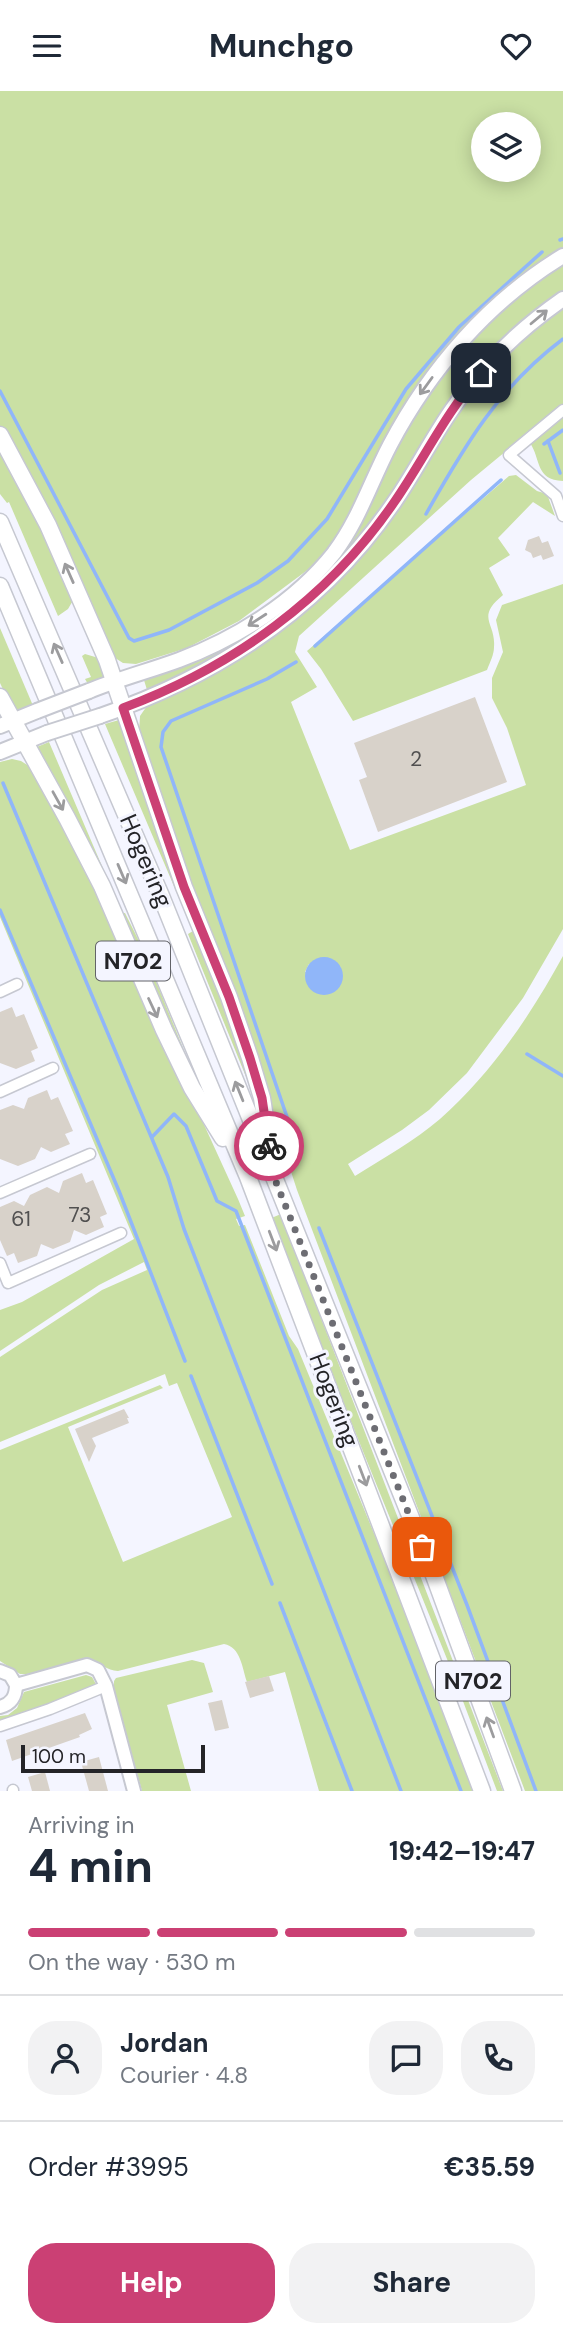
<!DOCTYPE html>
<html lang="en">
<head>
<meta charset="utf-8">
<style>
	body { margin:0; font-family:"DM Sans",sans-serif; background:#f2f2f3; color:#1f2937; height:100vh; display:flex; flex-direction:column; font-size:26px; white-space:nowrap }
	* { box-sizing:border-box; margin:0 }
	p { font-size:23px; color:#747a83 }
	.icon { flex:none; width:38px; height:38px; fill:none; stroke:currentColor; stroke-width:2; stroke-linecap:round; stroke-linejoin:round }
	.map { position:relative; height:1700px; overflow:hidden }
	.drawer { display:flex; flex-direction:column; background:#fff; flex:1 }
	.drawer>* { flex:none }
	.controls { position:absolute; left:471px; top:21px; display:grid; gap:14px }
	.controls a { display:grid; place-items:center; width:70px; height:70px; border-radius:50%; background:#fff; box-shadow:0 4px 18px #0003; font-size:35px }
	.scale { position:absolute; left:21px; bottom:18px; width:184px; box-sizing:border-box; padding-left:7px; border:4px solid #242428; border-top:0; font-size:19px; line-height:24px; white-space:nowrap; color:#242428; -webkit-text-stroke:5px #f4f5ff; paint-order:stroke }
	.pin { position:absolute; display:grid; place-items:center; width:60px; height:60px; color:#fff; margin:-30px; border-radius:14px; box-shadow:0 4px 10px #0006 }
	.courier { position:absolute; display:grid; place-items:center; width:70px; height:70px; margin:-35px; border:5px solid #cb4074; border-radius:50%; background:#fff; color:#222; box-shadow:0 2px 9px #0007 }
	.headline em { font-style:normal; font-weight:700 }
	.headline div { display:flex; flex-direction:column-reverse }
	.headline { display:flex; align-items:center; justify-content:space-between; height:119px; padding:0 28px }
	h1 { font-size:46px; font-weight:700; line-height:52px }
	.bar { display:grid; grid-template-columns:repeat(4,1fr); gap:10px 7px; align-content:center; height:84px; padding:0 28px }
	.bar i { height:9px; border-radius:5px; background:#e0e1e3 }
	.bar .on { background:#cb4074 }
	.bar p { grid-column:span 4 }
	.line { display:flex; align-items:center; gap:18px; padding:0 28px; border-top:2px solid #e0e1e3 }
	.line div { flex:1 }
	.round { display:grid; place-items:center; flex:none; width:74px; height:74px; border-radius:28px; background:#f2f2f3 }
	.action { display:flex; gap:14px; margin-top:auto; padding:14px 28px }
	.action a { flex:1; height:80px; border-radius:28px; background:#cb4074; color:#fff; font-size:28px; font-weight:700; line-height:80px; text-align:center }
	.action a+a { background:#f2f2f3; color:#1f2937 }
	header { display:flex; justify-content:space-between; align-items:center; height:91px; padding:0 28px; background:#fff; font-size:32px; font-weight:700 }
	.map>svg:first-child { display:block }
	.green { fill:#cae0a4; fill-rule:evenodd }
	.water { fill:#90b6f9 }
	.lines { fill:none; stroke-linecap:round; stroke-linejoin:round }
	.stream { stroke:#90b6f9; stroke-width:3.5 }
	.building { fill:#d8d2ca }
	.minor-casing { stroke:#c6c8d1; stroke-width:13 }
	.tertiary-casing { stroke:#c6c8d1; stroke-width:16 }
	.secondary-casing { stroke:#c6c8d1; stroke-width:18 }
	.trunk-casing { stroke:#c6c8d1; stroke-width:19 }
	.minor { stroke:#fff; stroke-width:10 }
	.tertiary { stroke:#fff; stroke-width:12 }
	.secondary { stroke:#fff; stroke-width:14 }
	.trunk { stroke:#fff; stroke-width:16 }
	.secondary-bridge-casing { stroke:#c6c8d1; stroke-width:18; stroke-linecap:butt }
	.secondary-bridge { stroke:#fff; stroke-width:14 }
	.oneway { stroke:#9c9c9e }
	.done { stroke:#6d6d73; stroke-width:7; stroke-dasharray:0 12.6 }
	.route { stroke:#cb4074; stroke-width:9 }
	.labels { text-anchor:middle; stroke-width:6; stroke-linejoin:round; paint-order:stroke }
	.number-label { font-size:21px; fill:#515050 }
	.shield { fill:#f4f5ff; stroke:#626368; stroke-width:2 }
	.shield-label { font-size:23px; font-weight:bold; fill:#242428 }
	.street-label { font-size:24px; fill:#242428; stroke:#f4f5ff }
</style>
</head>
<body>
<header><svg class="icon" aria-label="menu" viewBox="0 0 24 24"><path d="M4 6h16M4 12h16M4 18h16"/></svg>Munchgo<svg class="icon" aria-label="heart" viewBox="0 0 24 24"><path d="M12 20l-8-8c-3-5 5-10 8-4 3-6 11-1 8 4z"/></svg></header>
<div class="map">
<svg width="563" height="1700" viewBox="0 0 563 1700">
	<rect width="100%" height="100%" fill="#f4f5ff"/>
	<!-- green -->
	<g class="green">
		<path d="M0,0H563V160L452,255L352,426L321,469L239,530L187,557L136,573L123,572L112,565L0,335ZM483,33H528V79H483Z"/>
		<polygon points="563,171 563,203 533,225 422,358 354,458 262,541 148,602 143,586 293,510 381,382 431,295 501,216"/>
		<path d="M563,213V313L471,389L299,545L295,561L317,596L291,611L350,759L526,694L507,637L492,607V587L503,561L496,529L502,514L563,493V838L523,907L467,982L429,1019L402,1039L348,1073L355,1085C384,1067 414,1050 440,1028C492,982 530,925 563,865V1700H525L297,1099L263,995L198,819L183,768L139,641L140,625L149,612L317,506L500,266ZM309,873L340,875L342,887L305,881Z"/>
		<path d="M563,325V390C535,389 541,368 530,352Z"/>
		<polygon points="0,352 75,506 68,518 58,525 9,411 7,412 0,403"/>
		<path d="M516,384L537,400L547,403L555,425L533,411L498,447L510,464L489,477L503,504C475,527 496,531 494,556C494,564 490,571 487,579L353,630L321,578L307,560L509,385Z"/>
		<polygon points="0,537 34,617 15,624 0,592"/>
		<polygon points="85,563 102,568 110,589 89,595 85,588 91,586 82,565"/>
		<polygon points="119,629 168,768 220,896 255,1008 188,843 193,840 105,633"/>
		<polygon points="49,651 122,822 125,822 143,858 198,994 32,658"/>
		<path d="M12,668L21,670L32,677L68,736L238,1108L245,1125L236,1128L239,1135L245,1134L289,1245L298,1258L390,1481L473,1700H319L285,1581L247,1591C242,1577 241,1556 224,1553L118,1580C107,1580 100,1571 88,1569L27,1583H20L0,1570V1359L160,1294L163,1297L68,1336L123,1471L232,1426L177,1292L169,1295L165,1283L0,1351V1266L102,1199L147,1179L144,1171L99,1194L0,1260V1219L22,1211L134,1148L0,826V671Z"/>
		<polygon points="281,1123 503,1700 497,1700 447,1568 269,1128"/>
		<polygon points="192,1569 204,1572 213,1601 167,1614 191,1700 142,1700 114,1600 114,1590 116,1587"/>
		<polygon points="86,1584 92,1586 98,1597 0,1631 0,1625 8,1624 17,1617 24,1601"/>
	</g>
	<!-- water -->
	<circle class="water" cx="324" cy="885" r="19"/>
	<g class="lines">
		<!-- stream -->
		<g class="stream">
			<polyline points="560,149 563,148"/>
			<polyline points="0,300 129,547 134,550 169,539 257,492 288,470 327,428 406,298 459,236 542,161"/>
			<polyline points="548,350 560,382"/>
			<polyline points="544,353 563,339"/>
			<path d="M426,423C465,354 499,296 563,248"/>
			<polyline points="315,555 501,389"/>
			<polyline points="296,571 267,588 171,630 163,641 161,656 288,1029 297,1049 298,1058"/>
			<polyline points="3,692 168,1086 184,1138 401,1700"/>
			<polyline points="0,819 119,1100 185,1270"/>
			<polyline points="527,963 563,985"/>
			<polyline points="152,1046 174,1023 186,1035 217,1110 236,1120 461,1700"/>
			<polyline points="319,1137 467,1514 536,1700"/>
			<polyline points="191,1285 272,1493"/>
			<polyline points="280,1512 352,1700"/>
		</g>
	</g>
	<!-- building -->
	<g class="building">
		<polygon points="539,445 542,452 548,450 554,465 543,469 541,464 533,467 531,462 525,459 528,449"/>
		<polygon points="475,606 507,691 378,741 359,689 367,686 354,652"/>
		<polygon points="12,916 16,926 24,923 38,957 31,960 35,970 16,978 0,972 0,921"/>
		<polygon points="47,999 51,1009 58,1006 73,1040 65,1043 70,1053 51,1061 41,1056 35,1068 18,1075 0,1068 0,1019 13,1014 24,1018 28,1007"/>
		<polygon points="82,1082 86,1092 93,1089 107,1123 100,1126 104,1136 86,1144 74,1139 70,1151 53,1158 41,1153 37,1165 18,1172 14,1162 7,1165 0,1149 0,1116 14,1110 24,1115 30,1104 47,1096 59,1102 63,1090"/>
		<polygon points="124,1318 129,1327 127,1327 129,1332 92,1347 96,1355 89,1371 75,1338"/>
		<polygon points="269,1585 274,1600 250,1607 245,1591"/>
		<polygon points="222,1609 229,1637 215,1640 208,1612"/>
		<polygon points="85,1622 92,1638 79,1644 80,1646 12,1670 6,1649"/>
		<polygon points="99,1666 108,1700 89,1700 81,1671"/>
		<polygon points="45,1681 50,1700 32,1700 28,1686"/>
	</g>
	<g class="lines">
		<!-- minor casing -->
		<g class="minor-casing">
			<g id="minor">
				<polyline points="563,319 509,364 556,405 563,425"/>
				<polyline points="0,901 17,893"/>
				<polyline points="0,1001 53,977"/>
				<polyline points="0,1102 90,1063"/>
				<polyline points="0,1172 8,1192 121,1142"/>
				<polyline points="0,1635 50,1618 106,1595"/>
				<polyline points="13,1699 13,1700"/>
			</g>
		</g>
		<!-- tertiary casing -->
		<g class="tertiary-casing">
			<g id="tertiary">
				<path d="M0,1580L10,1584L16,1594C16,1606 11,1613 0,1616"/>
				<polyline points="16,1594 87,1574 98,1579 106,1595 134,1700"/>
			</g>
		</g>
		<!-- secondary casing -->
		<g class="secondary-casing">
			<g id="secondary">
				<path d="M89,600C118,588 149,580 179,569C237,547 295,511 334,462C359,429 371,390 390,354C430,278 489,210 563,165"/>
				<path d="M100,625C220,584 323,516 395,410C415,381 431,349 451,320C480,276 520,238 563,208"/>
				<polyline points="0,635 37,620"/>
				<polyline points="0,661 47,642"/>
			</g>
		</g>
		<!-- trunk casing -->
		<g class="trunk-casing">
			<g id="trunk">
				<polyline points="0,344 48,434 107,569 184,796 229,906 250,967 262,1007 270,1059"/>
				<polyline points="0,431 161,805 432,1479 513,1700"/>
				<polyline points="0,495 248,1086 482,1700"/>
				<polyline points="0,606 67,727 102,795 164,939 192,997 223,1047"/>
			</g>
		</g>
		<!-- minor -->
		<use href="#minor" class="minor"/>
		<!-- tertiary -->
		<use href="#tertiary" class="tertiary"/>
		<!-- secondary -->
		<use href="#secondary" class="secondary"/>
		<!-- trunk -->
		<use href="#trunk" class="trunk"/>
		<!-- secondary-bridge casing -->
		<g class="secondary-bridge-casing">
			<g id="secondary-bridge">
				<polyline points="37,620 89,600"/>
				<polyline points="47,642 100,625"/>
			</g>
		</g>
		<!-- secondary-bridge -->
		<use href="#secondary-bridge" class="secondary-bridge"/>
	</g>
	<!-- one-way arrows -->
	<defs><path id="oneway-shaft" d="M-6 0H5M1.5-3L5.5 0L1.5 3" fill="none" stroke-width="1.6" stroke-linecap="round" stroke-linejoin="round" transform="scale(1.75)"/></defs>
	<g class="oneway">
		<use href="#oneway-shaft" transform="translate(539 226) rotate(-40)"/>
		<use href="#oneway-shaft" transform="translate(426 295) rotate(126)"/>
		<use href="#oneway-shaft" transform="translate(69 482) rotate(-114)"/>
		<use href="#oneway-shaft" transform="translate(257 529) rotate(147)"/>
		<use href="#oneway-shaft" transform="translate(58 562) rotate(-114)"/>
		<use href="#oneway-shaft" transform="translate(58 710) rotate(61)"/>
		<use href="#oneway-shaft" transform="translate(122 783) rotate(67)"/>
		<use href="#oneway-shaft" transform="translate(153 917) rotate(65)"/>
		<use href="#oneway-shaft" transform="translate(239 1000) rotate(-112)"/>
		<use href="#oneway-shaft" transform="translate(273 1150) rotate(69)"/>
		<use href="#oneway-shaft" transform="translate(363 1385) rotate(69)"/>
		<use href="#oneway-shaft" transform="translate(490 1636) rotate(-110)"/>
	</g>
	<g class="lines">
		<!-- done -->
		<polyline class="done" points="269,1055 274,1086 422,1456"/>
		<!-- route -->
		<path class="route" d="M269,1055L262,1007L250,967L229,906L184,796L123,617C233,576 329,507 395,410C424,368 446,321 481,282"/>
	</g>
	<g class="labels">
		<!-- number labels -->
		<g class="number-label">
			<text x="416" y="675">2</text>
			<text x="80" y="1131">73</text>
			<text x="21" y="1135">61</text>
		</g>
		<!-- shield labels -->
		<g class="shield">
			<rect x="96" y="850.5" width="74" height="39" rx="5"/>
			<rect x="436" y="1570.5" width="74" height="39" rx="5"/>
		</g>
		<g class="shield-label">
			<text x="133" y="878">N702</text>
			<text x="473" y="1598">N702</text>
		</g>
		<!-- street labels -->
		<g class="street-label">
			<text transform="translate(146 770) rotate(67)" y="8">Hogering</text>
			<text transform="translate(334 1309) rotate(69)" y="8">Hogering</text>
		</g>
	</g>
</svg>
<div class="controls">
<a><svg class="icon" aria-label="layers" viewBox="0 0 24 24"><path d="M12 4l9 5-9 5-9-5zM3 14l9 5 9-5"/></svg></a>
</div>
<div class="scale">100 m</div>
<div class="pin" style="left:422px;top:1456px;background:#ea580c"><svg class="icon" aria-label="bag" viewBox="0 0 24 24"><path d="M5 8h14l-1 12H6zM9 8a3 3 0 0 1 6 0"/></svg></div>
<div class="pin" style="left:481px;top:282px;background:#1f2937"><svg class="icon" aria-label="home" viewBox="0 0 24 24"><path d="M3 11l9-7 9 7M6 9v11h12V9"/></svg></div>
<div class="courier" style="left:269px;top:1055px"><svg class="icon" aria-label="bike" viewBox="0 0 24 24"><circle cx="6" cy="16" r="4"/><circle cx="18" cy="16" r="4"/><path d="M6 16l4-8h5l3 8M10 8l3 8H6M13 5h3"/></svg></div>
</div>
<section class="drawer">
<div class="headline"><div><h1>4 min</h1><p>Arriving in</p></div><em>19:42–19:47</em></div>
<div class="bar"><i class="on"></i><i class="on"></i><i class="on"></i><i></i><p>On the way · 530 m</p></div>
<div class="line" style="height:126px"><a class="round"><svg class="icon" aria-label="person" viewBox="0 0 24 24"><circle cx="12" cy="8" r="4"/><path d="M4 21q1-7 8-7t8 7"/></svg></a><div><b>Jordan</b><p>Courier · 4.8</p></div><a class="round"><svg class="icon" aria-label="chat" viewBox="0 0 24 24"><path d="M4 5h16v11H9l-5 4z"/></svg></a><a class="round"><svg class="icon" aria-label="phone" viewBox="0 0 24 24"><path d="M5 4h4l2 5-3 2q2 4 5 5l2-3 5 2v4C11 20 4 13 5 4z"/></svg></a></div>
<div class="line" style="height:91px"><div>Order #3995</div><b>€35.59</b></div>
<div class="action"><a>Help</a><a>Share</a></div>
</section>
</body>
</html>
